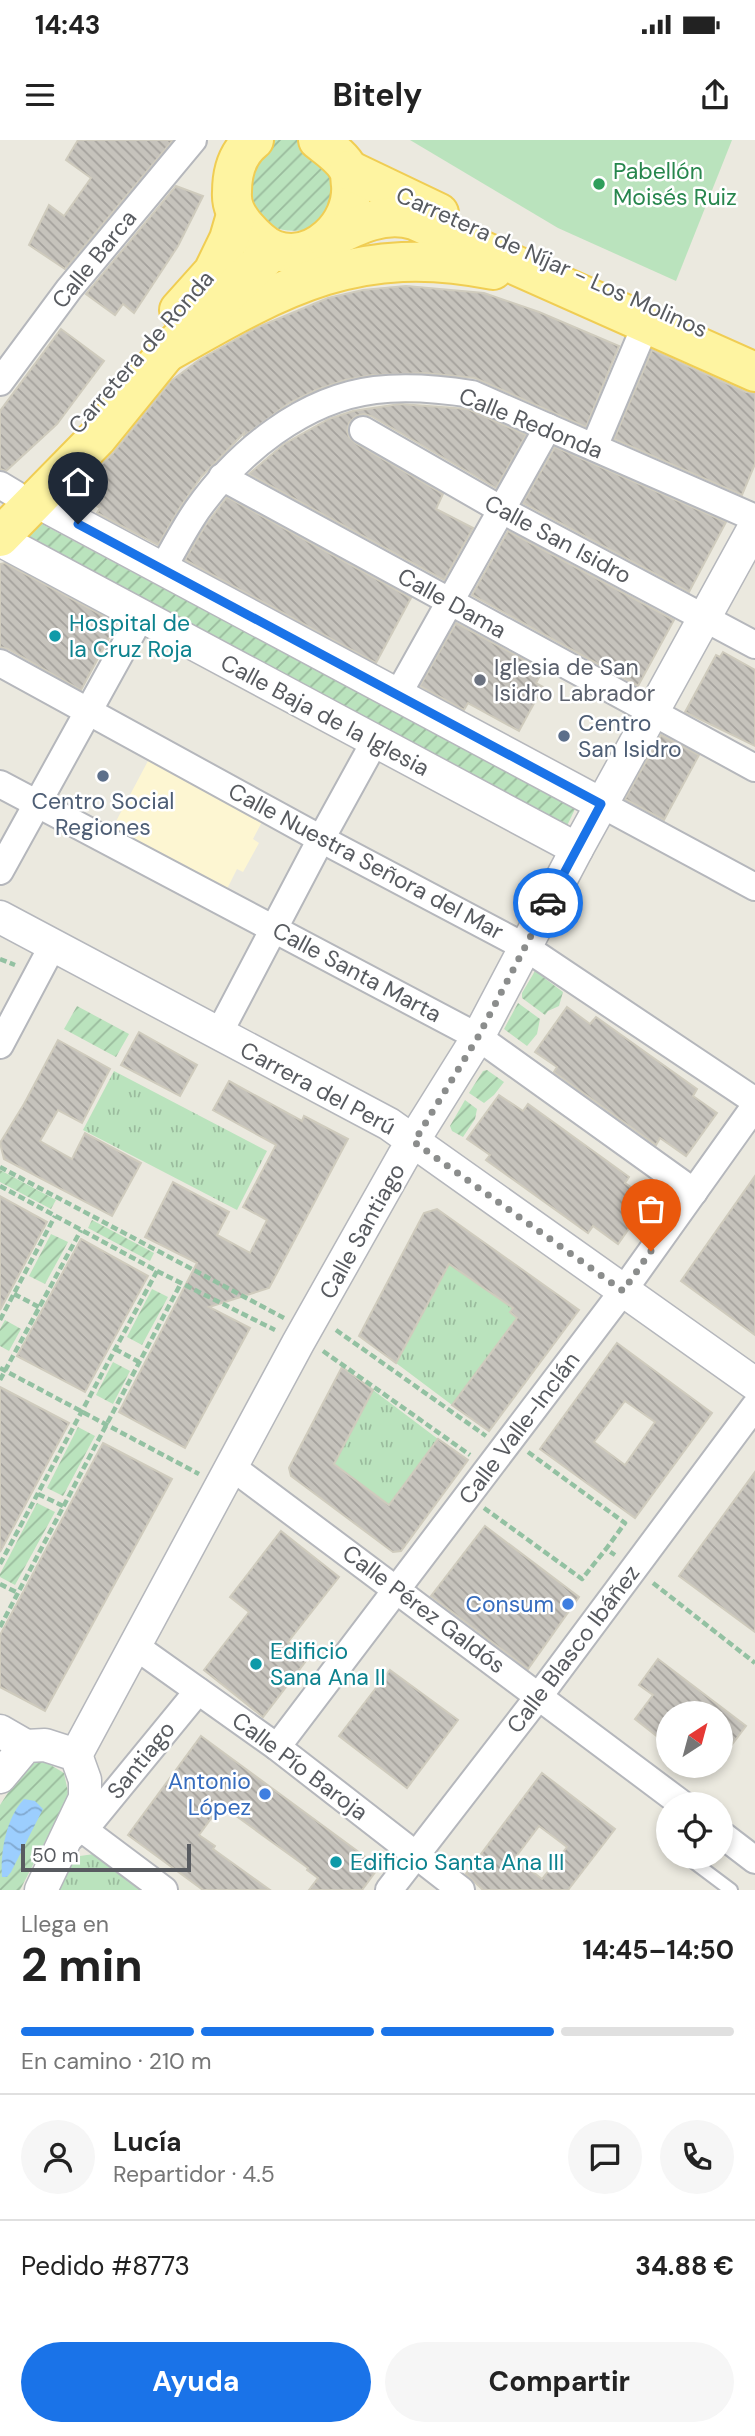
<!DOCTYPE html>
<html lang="es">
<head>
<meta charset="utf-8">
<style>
	body { margin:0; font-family:"DM Sans",sans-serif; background:#f6f6f6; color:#222; height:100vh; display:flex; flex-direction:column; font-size:26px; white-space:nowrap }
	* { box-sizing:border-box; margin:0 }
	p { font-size:23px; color:#767676 }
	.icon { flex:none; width:38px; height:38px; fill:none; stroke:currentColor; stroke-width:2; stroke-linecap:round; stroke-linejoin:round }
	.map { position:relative; height:1750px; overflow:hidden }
	.side { display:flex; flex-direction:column; background:#fff; flex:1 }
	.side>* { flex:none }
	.needle { width:46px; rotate:36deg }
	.buttons { position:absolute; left:656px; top:1561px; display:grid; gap:14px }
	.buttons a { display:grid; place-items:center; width:77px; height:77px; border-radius:50%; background:#fff; box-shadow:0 4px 10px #0003; font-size:35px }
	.scale { position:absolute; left:21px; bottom:18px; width:170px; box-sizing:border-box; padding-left:7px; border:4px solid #585b60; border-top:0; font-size:19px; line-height:24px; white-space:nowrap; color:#585b60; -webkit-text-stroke:5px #fff; paint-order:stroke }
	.pin { position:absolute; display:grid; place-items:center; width:60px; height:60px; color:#fff; margin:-72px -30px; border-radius:50% 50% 50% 0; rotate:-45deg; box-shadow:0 0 7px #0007 }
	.pin .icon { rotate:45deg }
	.courier { position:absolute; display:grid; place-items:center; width:70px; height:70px; margin:-35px; border:5px solid #1a73e8; border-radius:50%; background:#fff; color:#222; box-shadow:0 2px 9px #0007 }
	.head em { font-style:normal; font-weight:700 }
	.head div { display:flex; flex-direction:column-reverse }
	.head { display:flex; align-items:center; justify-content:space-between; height:119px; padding:0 21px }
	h1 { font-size:46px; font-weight:700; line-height:52px }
	.bar { display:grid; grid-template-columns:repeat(4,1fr); gap:10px 7px; align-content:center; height:84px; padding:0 21px }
	.bar i { height:9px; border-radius:5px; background:#e0e0e0 }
	.bar .active { background:#1a73e8 }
	.bar p { grid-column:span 4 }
	.line { display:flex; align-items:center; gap:18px; padding:0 21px; border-top:2px solid #e0e0e0 }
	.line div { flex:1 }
	.round { display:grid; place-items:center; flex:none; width:74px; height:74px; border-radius:37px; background:#f6f6f6 }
	.button { display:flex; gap:14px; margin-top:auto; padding:14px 21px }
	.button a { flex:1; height:80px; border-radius:42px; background:#1a73e8; color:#fff; font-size:28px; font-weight:700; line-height:80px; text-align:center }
	.button a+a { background:#f6f6f6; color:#222 }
	.status { display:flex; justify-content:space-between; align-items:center; height:49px; padding:0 35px; background:#fff; direction:ltr }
	.status svg { height:19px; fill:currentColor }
	header { display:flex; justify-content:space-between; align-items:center; height:91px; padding:0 21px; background:#fff; font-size:32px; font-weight:700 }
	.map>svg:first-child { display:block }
	.commercial { fill:#fdf6d2 }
	.grass { fill:url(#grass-tufts) }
	.garden { fill:url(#garden-furrows) }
	.pitch { fill:#bae3bd }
	.water { fill:url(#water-waves) }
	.building { fill:url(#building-back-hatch); stroke:#cfcbbd; stroke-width:2; fill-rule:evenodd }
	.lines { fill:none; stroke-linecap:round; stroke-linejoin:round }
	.service-casing { stroke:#b5b7bc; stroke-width:16 }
	.minor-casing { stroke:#b5b7bc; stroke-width:30 }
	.tertiary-casing { stroke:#b5b7bc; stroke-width:35 }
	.primary-casing { stroke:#f0cd53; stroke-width:42 }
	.path { stroke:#93c1a2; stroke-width:4.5; stroke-dasharray:7 3.5; stroke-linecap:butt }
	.service { stroke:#fff; stroke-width:12 }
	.minor { stroke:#fff; stroke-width:26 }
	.tertiary { stroke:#fff; stroke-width:32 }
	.primary { stroke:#fef4a1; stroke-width:38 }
	.done { stroke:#8b8d8c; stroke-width:7; stroke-dasharray:0 12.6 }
	.route { stroke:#1a73e8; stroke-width:9 }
	.leisure-dot { fill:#2e9e5b; stroke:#fff; stroke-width:2.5 }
	.culture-dot { fill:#0f9aa8; stroke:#fff; stroke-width:2.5 }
	.worship-dot { fill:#6b7280; stroke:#fff; stroke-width:2.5 }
	.service-dot { fill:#5c6f8a; stroke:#fff; stroke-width:2.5 }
	.shop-dot { fill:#3f7fe0; stroke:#fff; stroke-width:2.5 }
	.labels { text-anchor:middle; stroke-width:5; stroke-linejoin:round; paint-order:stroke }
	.leisure-label { font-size:23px; fill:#27864d; stroke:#fff; text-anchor:start }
	.street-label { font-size:23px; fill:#585b60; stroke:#fff }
	.culture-label { font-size:23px; fill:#0d838f; stroke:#fff; text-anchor:start }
	.worship-label { font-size:23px; fill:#5b616d; stroke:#fff; text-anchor:start }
	.service-label { font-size:23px; fill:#4e5e75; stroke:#fff; text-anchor:start }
	.shop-label { font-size:23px; fill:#366cbe; stroke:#fff; text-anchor:end }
</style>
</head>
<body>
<div class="status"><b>14:43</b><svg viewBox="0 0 49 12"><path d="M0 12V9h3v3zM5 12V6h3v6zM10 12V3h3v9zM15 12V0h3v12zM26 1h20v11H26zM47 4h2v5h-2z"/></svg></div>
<header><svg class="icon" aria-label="menu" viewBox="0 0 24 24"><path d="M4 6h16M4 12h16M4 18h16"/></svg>Bitely<svg class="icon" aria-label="share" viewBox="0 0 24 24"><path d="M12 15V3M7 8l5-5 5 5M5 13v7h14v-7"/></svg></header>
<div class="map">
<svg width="755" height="1750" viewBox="0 0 755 1750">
	<defs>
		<pattern id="grass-tufts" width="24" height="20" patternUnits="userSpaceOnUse" patternTransform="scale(1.75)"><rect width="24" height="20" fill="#bae3bd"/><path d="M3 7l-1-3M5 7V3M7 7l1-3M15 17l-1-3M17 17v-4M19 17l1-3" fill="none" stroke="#9abb9d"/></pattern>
		<pattern id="garden-furrows" width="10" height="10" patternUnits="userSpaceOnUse" patternTransform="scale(1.75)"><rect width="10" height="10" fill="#bae3bd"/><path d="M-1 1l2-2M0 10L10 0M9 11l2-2" fill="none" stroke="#9abb9d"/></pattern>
		<pattern id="water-waves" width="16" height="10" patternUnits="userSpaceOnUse" patternTransform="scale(1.75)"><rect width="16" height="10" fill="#9ccefe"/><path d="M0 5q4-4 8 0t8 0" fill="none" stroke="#82aad1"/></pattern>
		<pattern id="building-back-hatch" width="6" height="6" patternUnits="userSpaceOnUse" patternTransform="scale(1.75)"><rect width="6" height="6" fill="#c6c3bc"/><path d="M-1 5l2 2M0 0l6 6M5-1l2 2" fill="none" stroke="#a4a19c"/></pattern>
	</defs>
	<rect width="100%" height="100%" fill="#ebe9df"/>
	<!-- commercial -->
	<polygon class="commercial" points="149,619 263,680 253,699 259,703 243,732 237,729 227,749 113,687"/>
	<!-- grass -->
	<g class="grass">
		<polygon points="114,931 267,1011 237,1070 83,990"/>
		<polygon points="449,1122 513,1168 510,1172 517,1178 452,1265 396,1223"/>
		<polygon points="373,1250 438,1299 389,1365 334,1324"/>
		<polygon points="94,1714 147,1750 50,1750 73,1717"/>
	</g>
	<!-- garden -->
	<g class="garden">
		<path d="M259,0H325L344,40C338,50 327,77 319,83C303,96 269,92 257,76C250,68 245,39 242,28Z"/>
		<polygon points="38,382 571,665 575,669 565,690 18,399"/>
		<polygon points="535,831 563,852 559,866 548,871 545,875 522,858 522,853"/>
		<polygon points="518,863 540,879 537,894 527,906 504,889"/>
		<polygon points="77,866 129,894 116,917 64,889"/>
		<polygon points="487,930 504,942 494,955 484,963 469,953 483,931"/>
		<polygon points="465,960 477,969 475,979 463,997 452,991 450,986"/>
		<polygon points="0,1030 56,1060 51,1069 0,1042"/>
		<polygon points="92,1080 154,1113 150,1121 88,1088"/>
		<polygon points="51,1094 68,1102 45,1144 29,1136"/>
		<polygon points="152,1149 168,1157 142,1205 127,1197"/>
		<polygon points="5,1180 21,1189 9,1211 0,1206 0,1189"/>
		<polygon points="113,1222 130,1231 113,1264 96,1255"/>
		<polygon points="78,1287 95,1296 63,1356 47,1348"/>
		<polygon points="37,1363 55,1372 15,1445 0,1437 0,1434"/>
		<polygon points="44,1621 64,1633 68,1652 66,1661 20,1750 0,1750 0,1665 26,1625"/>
	</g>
	<!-- pitch -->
	<polygon class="pitch" points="410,0 732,0 676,141 558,88"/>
	<!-- water -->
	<path class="water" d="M24,1659L35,1661L43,1669L11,1732L7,1737H2C0,1713 6,1678 24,1659Z"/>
	<!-- building -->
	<g class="building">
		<polygon points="78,0 173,0 65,129 29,105 49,65 64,76 91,38 66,20"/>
		<polygon points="176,46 203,56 178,106 134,173 123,164 115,175 86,154"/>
		<polygon points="406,146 484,153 539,172 619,206 586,287 475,238 425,233 372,235 345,240 316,250 289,263 244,296 244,293 201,337 179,369 158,405 97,373 100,368 88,361 87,339 114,312 171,241 199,220 256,188 328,158 363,150"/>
		<polygon points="61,189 104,221 57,284 6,331 0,329 0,271"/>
		<polygon points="652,210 746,252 755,253 755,324 742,355 614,299"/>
		<polygon points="400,264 468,269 526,295 496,348 371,276 364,274 356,276 349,283 347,291 349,297 355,303 443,354 436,369 473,388 444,440 249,334 284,304 329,279 353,271"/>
		<polygon points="555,307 726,382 689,452 523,363"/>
		<polygon points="227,357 411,458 376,523 185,420 205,386"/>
		<polygon points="508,391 674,480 638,546 472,455"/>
		<polygon points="5,423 117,483 81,550 8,509 0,507 0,424"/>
		<polygon points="456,483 543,530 536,543 543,547 519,591 468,563 464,570 420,546"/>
		<polygon points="723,512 755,530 755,606 685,572 716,515 720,517"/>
		<polygon points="661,595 699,615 664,680 625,659"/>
		<polygon points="567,867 590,884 596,877 697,949 693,956 717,973 686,1016 660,998 656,1005 554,932 557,927 535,912"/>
		<polygon points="139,892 197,925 180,956 121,925"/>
		<polygon points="58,900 110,929 82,983 58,970 40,1001 72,1019 85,993 141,1023 112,1076 4,1019 0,1003 24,964"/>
		<polygon points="229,941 302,981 304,976 348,999 269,1148 209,1167 250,1188 185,1308 119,1272 197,1123 145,1097 173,1042 229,1072 217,1095 250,1113 267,1080 243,1067 276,1005 213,970"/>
		<polygon points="499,955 523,971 528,964 629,1037 625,1043 649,1060 618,1104 593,1086 588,1093 486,1020 490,1015 467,999"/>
		<polygon points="755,1036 755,1195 681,1141"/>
		<polygon points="0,1056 47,1082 0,1170"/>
		<polygon points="437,1069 579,1170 489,1291 452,1265 517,1178 510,1172 513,1168 449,1124 396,1223 359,1196 424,1073"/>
		<polygon points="81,1099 148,1136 85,1252 17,1216"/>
		<path d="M617,1203L712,1273L635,1378L540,1309ZM625,1261L655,1282L625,1325L594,1302Z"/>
		<polygon points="342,1227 373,1250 334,1324 389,1365 438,1299 468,1320 401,1411 393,1412 291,1336 289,1328"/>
		<polygon points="0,1247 69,1283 0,1412"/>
		<polygon points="103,1303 172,1339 45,1571 0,1547 0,1495"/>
		<polygon points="755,1332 755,1492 679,1436"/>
		<polygon points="485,1386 579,1457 528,1529 431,1456"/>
		<polygon points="281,1391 339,1437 288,1502 309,1517 263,1577 204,1530 249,1472 230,1457"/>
		<polygon points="658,1519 746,1586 721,1619 721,1573 668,1573 668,1605 635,1579 653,1555 639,1545"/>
		<polygon points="390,1530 458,1580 407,1648 339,1596"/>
		<polygon points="201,1596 379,1727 362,1750 309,1750 318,1738 307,1730 308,1728 221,1665 199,1695 215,1706 213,1709 270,1750 203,1750 128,1695"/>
		<path d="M542,1633L615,1689L568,1750H483L466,1734ZM539,1686L567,1707L542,1739L515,1718Z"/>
	</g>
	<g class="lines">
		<!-- service casing -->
		<g class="service-casing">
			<polyline id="service" points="687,1717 731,1750"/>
		</g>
		<!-- minor casing -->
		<g class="minor-casing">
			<g id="minor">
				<polyline points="0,242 69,149 193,0"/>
				<polyline points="363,290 502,370 755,505"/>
				<polyline points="594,307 646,184"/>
				<polyline points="222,337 755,628"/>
				<polyline points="0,345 15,354"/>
				<path d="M162,430C173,410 184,389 197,370C238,312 303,259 375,250C408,246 440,249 472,254L755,378"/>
				<polyline points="0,523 321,699 525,807 755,961"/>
				<polyline points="397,556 548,287"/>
				<polyline points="0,644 478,897 694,1052"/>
				<polyline points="601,664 755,747"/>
				<polyline points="0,731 141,476"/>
				<polyline points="218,895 321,699 375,601"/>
				<polyline points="0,905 53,805"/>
				<polyline points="232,1327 682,1664"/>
				<polyline points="135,1506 277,1607 461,1750"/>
				<polyline points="277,1607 623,1151 755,966"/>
				<polyline points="84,1690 198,1551"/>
				<polyline points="721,1694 755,1720"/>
				<polyline points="71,1697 78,1691 84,1690 164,1750"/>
				<polyline points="389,1750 539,1556 755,1266"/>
			</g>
		</g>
		<!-- tertiary casing -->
		<g class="tertiary-casing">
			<g id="tertiary">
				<polyline points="36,361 601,664"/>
				<polyline points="0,400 577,709"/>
				<polyline points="0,777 389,984 755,1244"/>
				<polyline points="0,1591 26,1606"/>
				<polyline points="76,1615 298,1203 403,1017 478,897 577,709 755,386"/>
				<polyline points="0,1637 26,1606 45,1605 76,1615 85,1640 85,1658 41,1750"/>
			</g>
		</g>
		<!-- primary casing -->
		<g class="primary-casing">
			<g id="primary">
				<path d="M254,0C237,13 232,33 232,52C231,66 237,76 245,86C252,94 264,106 274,110C314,124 354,84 351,45C350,40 351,34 348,29C342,17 328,8 318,0"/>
				<polyline points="349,30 439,73"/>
				<path d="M327,100C355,86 383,71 414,80L755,232"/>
				<polyline points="179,170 213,132 229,99 236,75"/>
				<path d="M166,213C280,148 357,102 493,130"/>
				<polyline points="0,397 97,298 166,213 273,110"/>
			</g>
		</g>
		<!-- path -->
		<g class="path">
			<polyline points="0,819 15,825"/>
			<polyline points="0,1027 284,1178"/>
			<polyline points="0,1046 157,1131 275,1190"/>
			<polyline points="14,1154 39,1167"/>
			<polyline points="0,1180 55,1076"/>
			<polyline points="336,1190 486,1296"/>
			<polyline points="115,1209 139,1222"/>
			<polyline points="323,1211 470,1315"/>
			<polyline points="0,1228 199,1334"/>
			<polyline points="0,1240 81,1090"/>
			<polyline points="528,1312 625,1383 606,1409 615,1415"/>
			<polyline points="38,1354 63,1366"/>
			<polyline points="484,1368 582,1439 606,1409"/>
			<polyline points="0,1424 157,1131"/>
			<polyline points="653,1443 755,1523"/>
			<polyline points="0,1444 18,1453"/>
			<polyline points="0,1487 181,1143"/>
		</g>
		<!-- service -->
		<use href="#service" class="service"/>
		<!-- minor -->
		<use href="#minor" class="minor"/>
		<!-- tertiary -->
		<use href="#tertiary" class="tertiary"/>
		<!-- primary -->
		<use href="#primary" class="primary"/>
	</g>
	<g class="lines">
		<!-- done -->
		<polyline class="done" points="548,763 478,897 414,1002 623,1151 651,1111"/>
		<!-- route -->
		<polyline class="route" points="78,384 601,664 548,763"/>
	</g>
	<!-- markers -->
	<circle class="leisure-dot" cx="599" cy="44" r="7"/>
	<g class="culture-dot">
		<circle cx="55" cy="496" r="7"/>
		<circle cx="256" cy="1524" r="7"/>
		<circle cx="336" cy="1722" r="7"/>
	</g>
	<circle class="worship-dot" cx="480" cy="540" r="7"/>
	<g class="service-dot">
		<circle cx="564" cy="596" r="7"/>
		<circle cx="103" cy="636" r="7"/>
	</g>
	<g class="shop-dot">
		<circle cx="568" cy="1464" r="7"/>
		<circle cx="265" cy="1654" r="7"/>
	</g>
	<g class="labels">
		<!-- leisure labels -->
		<g class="leisure-label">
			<text x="613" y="39">Pabellón<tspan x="613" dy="26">Moisés Ruiz</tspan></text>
		</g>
		<!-- street labels -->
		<g class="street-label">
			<text transform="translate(94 119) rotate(-51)" y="8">Calle Barca</text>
			<text transform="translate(552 122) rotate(24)" y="8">Carretera de Níjar - Los Molinos</text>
			<text transform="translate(141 212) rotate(-49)" y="8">Carretera de Ronda</text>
			<text transform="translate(531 283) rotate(22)" y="8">Calle Redonda</text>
			<text transform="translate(558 399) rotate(28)" y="8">Calle San Isidro</text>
			<text transform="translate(452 463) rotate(29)" y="8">Calle Dama</text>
			<text transform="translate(325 575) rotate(28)" y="8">Calle Baja de la Iglesia</text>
			<text transform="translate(366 721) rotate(28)" y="8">Calle Nuestra Señora del Mar</text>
			<text transform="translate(357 832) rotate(28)" y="8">Calle Santa Marta</text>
			<text transform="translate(318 948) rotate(28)" y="8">Carrera del Perú</text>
			<text transform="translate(362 1091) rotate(-61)" y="8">Calle Santiago</text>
			<text transform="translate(519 1288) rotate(-53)" y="8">Calle Valle-Inclán</text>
			<text transform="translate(424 1469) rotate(37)" y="8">Calle Pérez Galdós</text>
			<text transform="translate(573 1509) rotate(-53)" y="8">Calle Blasco Ibáñez</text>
			<text transform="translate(141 1620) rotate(-51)" y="8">Santiago</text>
			<text transform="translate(300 1626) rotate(37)" y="8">Calle Pío Baroja</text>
		</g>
		<!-- culture labels -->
		<g class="culture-label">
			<text x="69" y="491">Hospital de<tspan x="69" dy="26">la Cruz Roja</tspan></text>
			<text x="270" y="1519">Edificio<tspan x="270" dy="26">Sana Ana II</tspan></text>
			<text x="350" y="1730">Edificio Santa Ana III</text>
		</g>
		<!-- worship labels -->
		<g class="worship-label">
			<text x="494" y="535">Iglesia de San<tspan x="494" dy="26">Isidro Labrador</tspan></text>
		</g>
		<!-- service labels -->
		<g class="service-label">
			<text x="578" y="591">Centro<tspan x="578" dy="26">San Isidro</tspan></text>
			<text x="103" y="669" text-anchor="middle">Centro Social<tspan x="103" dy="26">Regiones</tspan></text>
		</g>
		<!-- shop labels -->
		<g class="shop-label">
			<text x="554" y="1472">Consum</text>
			<text x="251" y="1649">Antonio<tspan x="251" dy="26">López</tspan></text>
		</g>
	</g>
</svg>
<div class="buttons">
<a><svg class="needle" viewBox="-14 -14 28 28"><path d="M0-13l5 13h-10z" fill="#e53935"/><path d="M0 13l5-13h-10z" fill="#767676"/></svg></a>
<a><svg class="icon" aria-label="locate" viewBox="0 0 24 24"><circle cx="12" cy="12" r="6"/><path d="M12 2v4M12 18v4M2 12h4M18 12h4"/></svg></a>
</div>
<div class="scale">50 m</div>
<div class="pin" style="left:651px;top:1111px;background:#ea580c"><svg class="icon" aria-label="bag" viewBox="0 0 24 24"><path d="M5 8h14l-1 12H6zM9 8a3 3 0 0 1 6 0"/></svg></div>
<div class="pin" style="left:78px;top:384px;background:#1f2937"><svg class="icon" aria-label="home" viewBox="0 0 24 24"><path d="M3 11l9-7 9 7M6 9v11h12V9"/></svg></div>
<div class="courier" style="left:548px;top:763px"><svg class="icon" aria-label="car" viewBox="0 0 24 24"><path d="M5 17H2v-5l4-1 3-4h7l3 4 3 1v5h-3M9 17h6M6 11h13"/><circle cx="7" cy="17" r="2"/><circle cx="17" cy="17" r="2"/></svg></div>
</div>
<section class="side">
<div class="head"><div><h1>2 min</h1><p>Llega en</p></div><em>14:45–14:50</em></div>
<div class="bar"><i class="active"></i><i class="active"></i><i class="active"></i><i></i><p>En camino · 210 m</p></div>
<div class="line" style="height:126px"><a class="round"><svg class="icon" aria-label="person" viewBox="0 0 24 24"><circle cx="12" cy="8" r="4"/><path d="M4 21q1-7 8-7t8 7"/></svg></a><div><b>Lucía</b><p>Repartidor · 4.5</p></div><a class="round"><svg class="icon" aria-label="chat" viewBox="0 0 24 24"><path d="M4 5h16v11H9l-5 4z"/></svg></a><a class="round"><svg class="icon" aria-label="phone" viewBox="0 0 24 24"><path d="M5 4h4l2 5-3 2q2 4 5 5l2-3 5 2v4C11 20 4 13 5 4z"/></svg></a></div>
<div class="line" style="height:91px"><div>Pedido #8773</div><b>34.88 €</b></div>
<div class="button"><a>Ayuda</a><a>Compartir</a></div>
</section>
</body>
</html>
